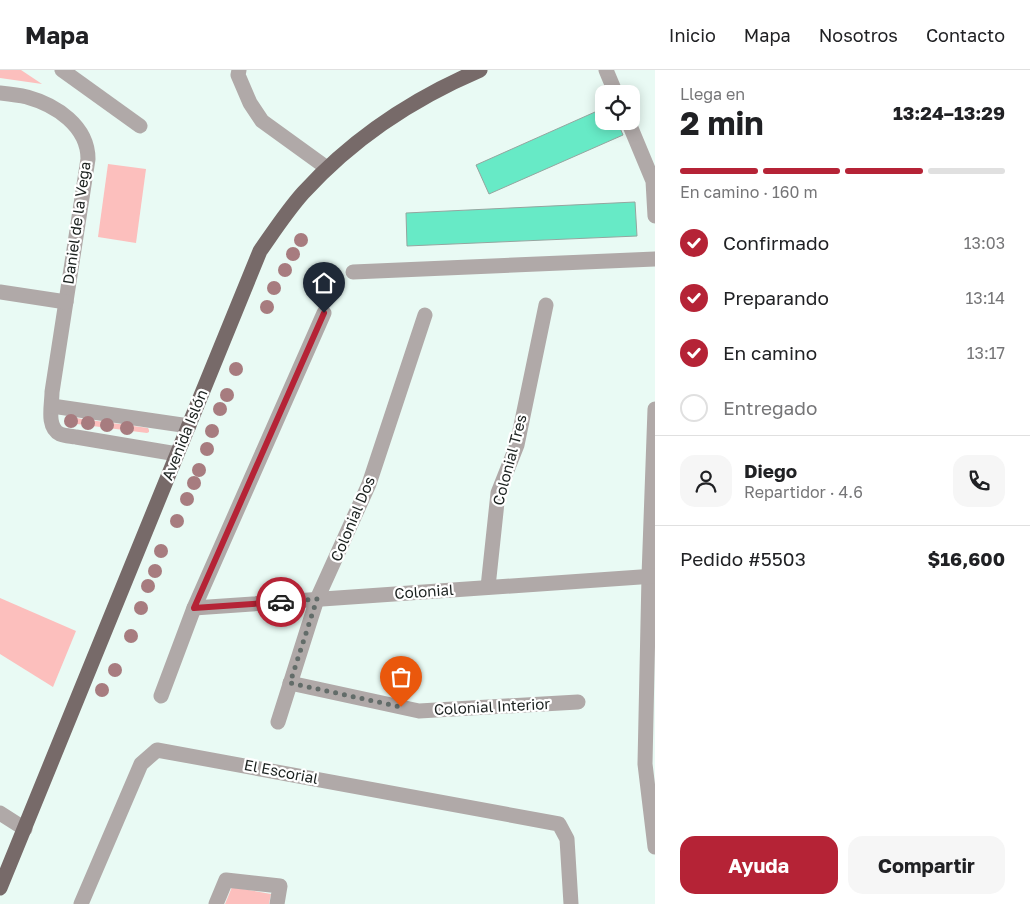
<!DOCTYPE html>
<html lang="es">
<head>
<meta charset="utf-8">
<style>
	body { margin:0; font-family:"Golos Text",sans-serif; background:#f6f6f6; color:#202124; height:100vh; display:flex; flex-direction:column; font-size:19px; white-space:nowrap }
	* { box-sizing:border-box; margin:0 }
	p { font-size:16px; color:#757577 }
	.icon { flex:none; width:28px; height:28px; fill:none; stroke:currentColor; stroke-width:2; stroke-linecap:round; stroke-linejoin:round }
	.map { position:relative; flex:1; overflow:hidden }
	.panel { display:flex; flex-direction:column; background:#fff; width:375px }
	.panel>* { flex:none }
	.tools { position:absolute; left:595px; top:15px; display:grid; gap:10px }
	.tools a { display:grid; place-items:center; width:45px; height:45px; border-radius:10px; background:#fff; box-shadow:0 2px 12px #0003; font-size:25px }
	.pin { position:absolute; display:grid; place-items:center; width:42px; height:42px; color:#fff; margin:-51px -21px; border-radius:50% 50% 50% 0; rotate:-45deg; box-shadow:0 0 5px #0007 }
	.pin .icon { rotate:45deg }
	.courier { position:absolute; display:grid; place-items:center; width:50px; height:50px; margin:-25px; border:4px solid #b52336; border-radius:50%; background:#fff; color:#222; box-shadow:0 1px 6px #0007 }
	.headline em { font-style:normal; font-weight:700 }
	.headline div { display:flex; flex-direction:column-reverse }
	.headline { display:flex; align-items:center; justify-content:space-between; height:85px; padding:0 25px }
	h1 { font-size:32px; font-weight:700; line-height:38px }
	.bar { display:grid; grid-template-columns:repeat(4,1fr); gap:8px 5px; align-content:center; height:60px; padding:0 25px }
	.bar i { height:6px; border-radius:4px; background:#e0e0e0 }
	.bar .on { background:#b52336 }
	.bar p { grid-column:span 4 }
	.line { display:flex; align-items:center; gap:12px; padding:0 25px; border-top:1px solid #e0e0e0 }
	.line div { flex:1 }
	.round { display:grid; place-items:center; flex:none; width:52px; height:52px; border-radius:15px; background:#f6f6f6 }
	ol { padding:0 25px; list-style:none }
	li { display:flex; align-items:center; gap:15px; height:55px }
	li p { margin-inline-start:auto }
	li .icon { padding:5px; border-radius:50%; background:#b52336; color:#fff; stroke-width:4 }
	li:last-child { color:#757577 }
	li i { width:28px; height:28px; border:2px solid #e0e0e0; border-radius:50% }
	.button { display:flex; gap:10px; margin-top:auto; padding:10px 25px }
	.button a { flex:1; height:58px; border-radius:15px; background:#b52336; color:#fff; font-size:20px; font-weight:700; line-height:58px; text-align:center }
	.button a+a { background:#f6f6f6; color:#202124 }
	header { display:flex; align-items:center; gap:30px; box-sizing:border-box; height:70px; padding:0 25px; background:#fff; border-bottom:1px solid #e0e0e0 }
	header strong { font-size:24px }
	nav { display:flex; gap:28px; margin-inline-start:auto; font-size:18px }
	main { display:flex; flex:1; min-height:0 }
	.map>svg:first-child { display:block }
	.green { fill:#fcbfbd }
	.building { fill:#67eac6; stroke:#95a59f }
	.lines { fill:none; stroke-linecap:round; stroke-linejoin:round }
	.minor { stroke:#b0a9a8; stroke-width:15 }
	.major { stroke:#776a69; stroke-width:15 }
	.tree { fill:#a77c7f }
	.done { stroke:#626c69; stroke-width:5; stroke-dasharray:0 9 }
	.route { stroke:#b52336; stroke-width:6 }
	.labels { text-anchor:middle; stroke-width:4.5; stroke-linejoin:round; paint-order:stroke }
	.street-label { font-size:15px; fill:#1a201e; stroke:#fff }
</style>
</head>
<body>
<header>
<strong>Mapa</strong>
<nav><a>Inicio</a><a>Mapa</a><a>Nosotros</a><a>Contacto</a></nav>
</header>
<main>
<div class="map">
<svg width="655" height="834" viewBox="0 0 655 834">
	<rect width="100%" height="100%" fill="#e9faf4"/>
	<!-- green -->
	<g class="green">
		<polygon points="0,0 21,0 42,14 0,8"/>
		<polygon points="108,94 146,99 136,173 98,167"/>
		<polygon points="68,347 148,358 149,360 149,362 147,363 69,353 67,350"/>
		<polygon points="0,528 76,561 53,617 0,584"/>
		<polygon points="232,817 271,824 269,834 225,834"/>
	</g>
	<!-- building -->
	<g class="building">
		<polygon points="604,38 604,51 617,51 623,65 489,124 476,95"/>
		<polygon points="635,132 637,166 407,176 406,143"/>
	</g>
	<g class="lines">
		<!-- minor -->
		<g class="minor">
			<polyline points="62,0 140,56"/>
			<polyline points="239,0 238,5 250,33 262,51 327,98"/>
			<polyline points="606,0 616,24"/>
			<path d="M0,23C9,24 18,25 27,27C56,35 88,56 88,89L52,322C52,335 46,357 60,364C65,366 71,366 76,367L177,384"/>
			<polyline points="628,51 653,111 655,146"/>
			<polyline points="353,202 655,189"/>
			<polyline points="0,222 66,232"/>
			<polyline points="52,336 189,356"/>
			<polyline points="655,339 649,506 645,694 655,777"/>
			<polyline points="488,517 498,423 517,375 546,235"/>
			<polyline points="194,538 655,506"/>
			<polyline points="290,613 419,641 578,632"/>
			<polyline points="161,626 194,538 324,243"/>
			<polyline points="278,652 317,529 369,414 425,245"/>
			<polyline points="0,743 25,759"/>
			<polyline points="81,834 141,694 157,680 559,754 567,769 571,834"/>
			<polyline points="216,834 226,810 280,816 277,834"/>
		</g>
		<!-- major -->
		<path class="major" d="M0,818L260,181C274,161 287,141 303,123C353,68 412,29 480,0"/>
	</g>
	<!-- trees -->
	<g class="tree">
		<circle cx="301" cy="170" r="7"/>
		<circle cx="293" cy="184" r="7"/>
		<circle cx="285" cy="200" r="7"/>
		<circle cx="274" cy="218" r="7"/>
		<circle cx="267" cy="237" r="7"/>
		<circle cx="236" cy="299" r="7"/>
		<circle cx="227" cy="325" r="7"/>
		<circle cx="220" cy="339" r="7"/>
		<circle cx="71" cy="351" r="7"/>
		<circle cx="88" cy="353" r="7"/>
		<circle cx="107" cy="355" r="7"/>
		<circle cx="127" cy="358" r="7"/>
		<circle cx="212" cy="361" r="7"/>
		<circle cx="207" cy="379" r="7"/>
		<circle cx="199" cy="400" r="7"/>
		<circle cx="194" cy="413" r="7"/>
		<circle cx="187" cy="429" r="7"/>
		<circle cx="177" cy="451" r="7"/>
		<circle cx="161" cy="481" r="7"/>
		<circle cx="155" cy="501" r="7"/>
		<circle cx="148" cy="516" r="7"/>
		<circle cx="141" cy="538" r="7"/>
		<circle cx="131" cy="566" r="7"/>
		<circle cx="115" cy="600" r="7"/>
		<circle cx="102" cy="620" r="7"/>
	</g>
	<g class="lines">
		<!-- done -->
		<polyline class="done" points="281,532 317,529 290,613 401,637"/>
		<!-- route -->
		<polyline class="route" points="281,532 194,538 324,243"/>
	</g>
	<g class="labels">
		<!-- street labels -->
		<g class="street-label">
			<text transform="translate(77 153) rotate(-82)" y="5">Daniel de la Vega</text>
			<text transform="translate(185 365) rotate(-68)" y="5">Avenida Islón</text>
			<text transform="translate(510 390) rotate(-75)" y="5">Colonial Tres</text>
			<text transform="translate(353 449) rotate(-67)" y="5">Colonial Dos</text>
			<text transform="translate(424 522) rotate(-4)" y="5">Colonial</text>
			<text transform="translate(492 637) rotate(-3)" y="5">Colonial Interior</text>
			<text transform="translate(281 702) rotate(11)" y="5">El Escorial</text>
		</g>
	</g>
</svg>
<div class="tools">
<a><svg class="icon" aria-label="locate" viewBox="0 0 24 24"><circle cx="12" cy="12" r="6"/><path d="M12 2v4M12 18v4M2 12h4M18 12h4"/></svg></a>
</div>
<div class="pin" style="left:401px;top:637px;background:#ea580c"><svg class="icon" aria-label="bag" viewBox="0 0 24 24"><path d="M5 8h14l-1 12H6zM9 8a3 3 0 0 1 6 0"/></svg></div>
<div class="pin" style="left:324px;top:243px;background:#1f2937"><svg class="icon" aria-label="home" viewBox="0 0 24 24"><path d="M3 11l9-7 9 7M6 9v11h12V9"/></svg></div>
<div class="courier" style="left:281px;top:532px"><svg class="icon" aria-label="car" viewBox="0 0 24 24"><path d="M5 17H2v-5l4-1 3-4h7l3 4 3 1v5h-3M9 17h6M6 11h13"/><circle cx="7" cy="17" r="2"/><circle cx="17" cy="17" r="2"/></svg></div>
</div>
<section class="panel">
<div class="headline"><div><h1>2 min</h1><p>Llega en</p></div><em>13:24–13:29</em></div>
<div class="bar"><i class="on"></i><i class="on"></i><i class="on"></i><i></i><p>En camino · 160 m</p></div>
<ol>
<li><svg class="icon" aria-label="check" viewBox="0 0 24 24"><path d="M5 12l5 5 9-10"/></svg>Confirmado<p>13:03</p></li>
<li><svg class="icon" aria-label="check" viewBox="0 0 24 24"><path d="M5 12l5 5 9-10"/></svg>Preparando<p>13:14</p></li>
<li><svg class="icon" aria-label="check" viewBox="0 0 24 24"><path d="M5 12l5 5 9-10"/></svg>En camino<p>13:17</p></li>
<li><i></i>Entregado</li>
</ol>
<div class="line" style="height:90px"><a class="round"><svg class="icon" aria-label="person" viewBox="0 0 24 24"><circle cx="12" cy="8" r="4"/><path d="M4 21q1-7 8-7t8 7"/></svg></a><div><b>Diego</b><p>Repartidor · 4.6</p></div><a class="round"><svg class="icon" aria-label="phone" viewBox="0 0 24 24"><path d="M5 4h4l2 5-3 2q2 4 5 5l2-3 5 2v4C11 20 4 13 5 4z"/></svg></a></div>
<div class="line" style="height:65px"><div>Pedido #5503</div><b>$16,600</b></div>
<div class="button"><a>Ayuda</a><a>Compartir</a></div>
</section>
</main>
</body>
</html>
